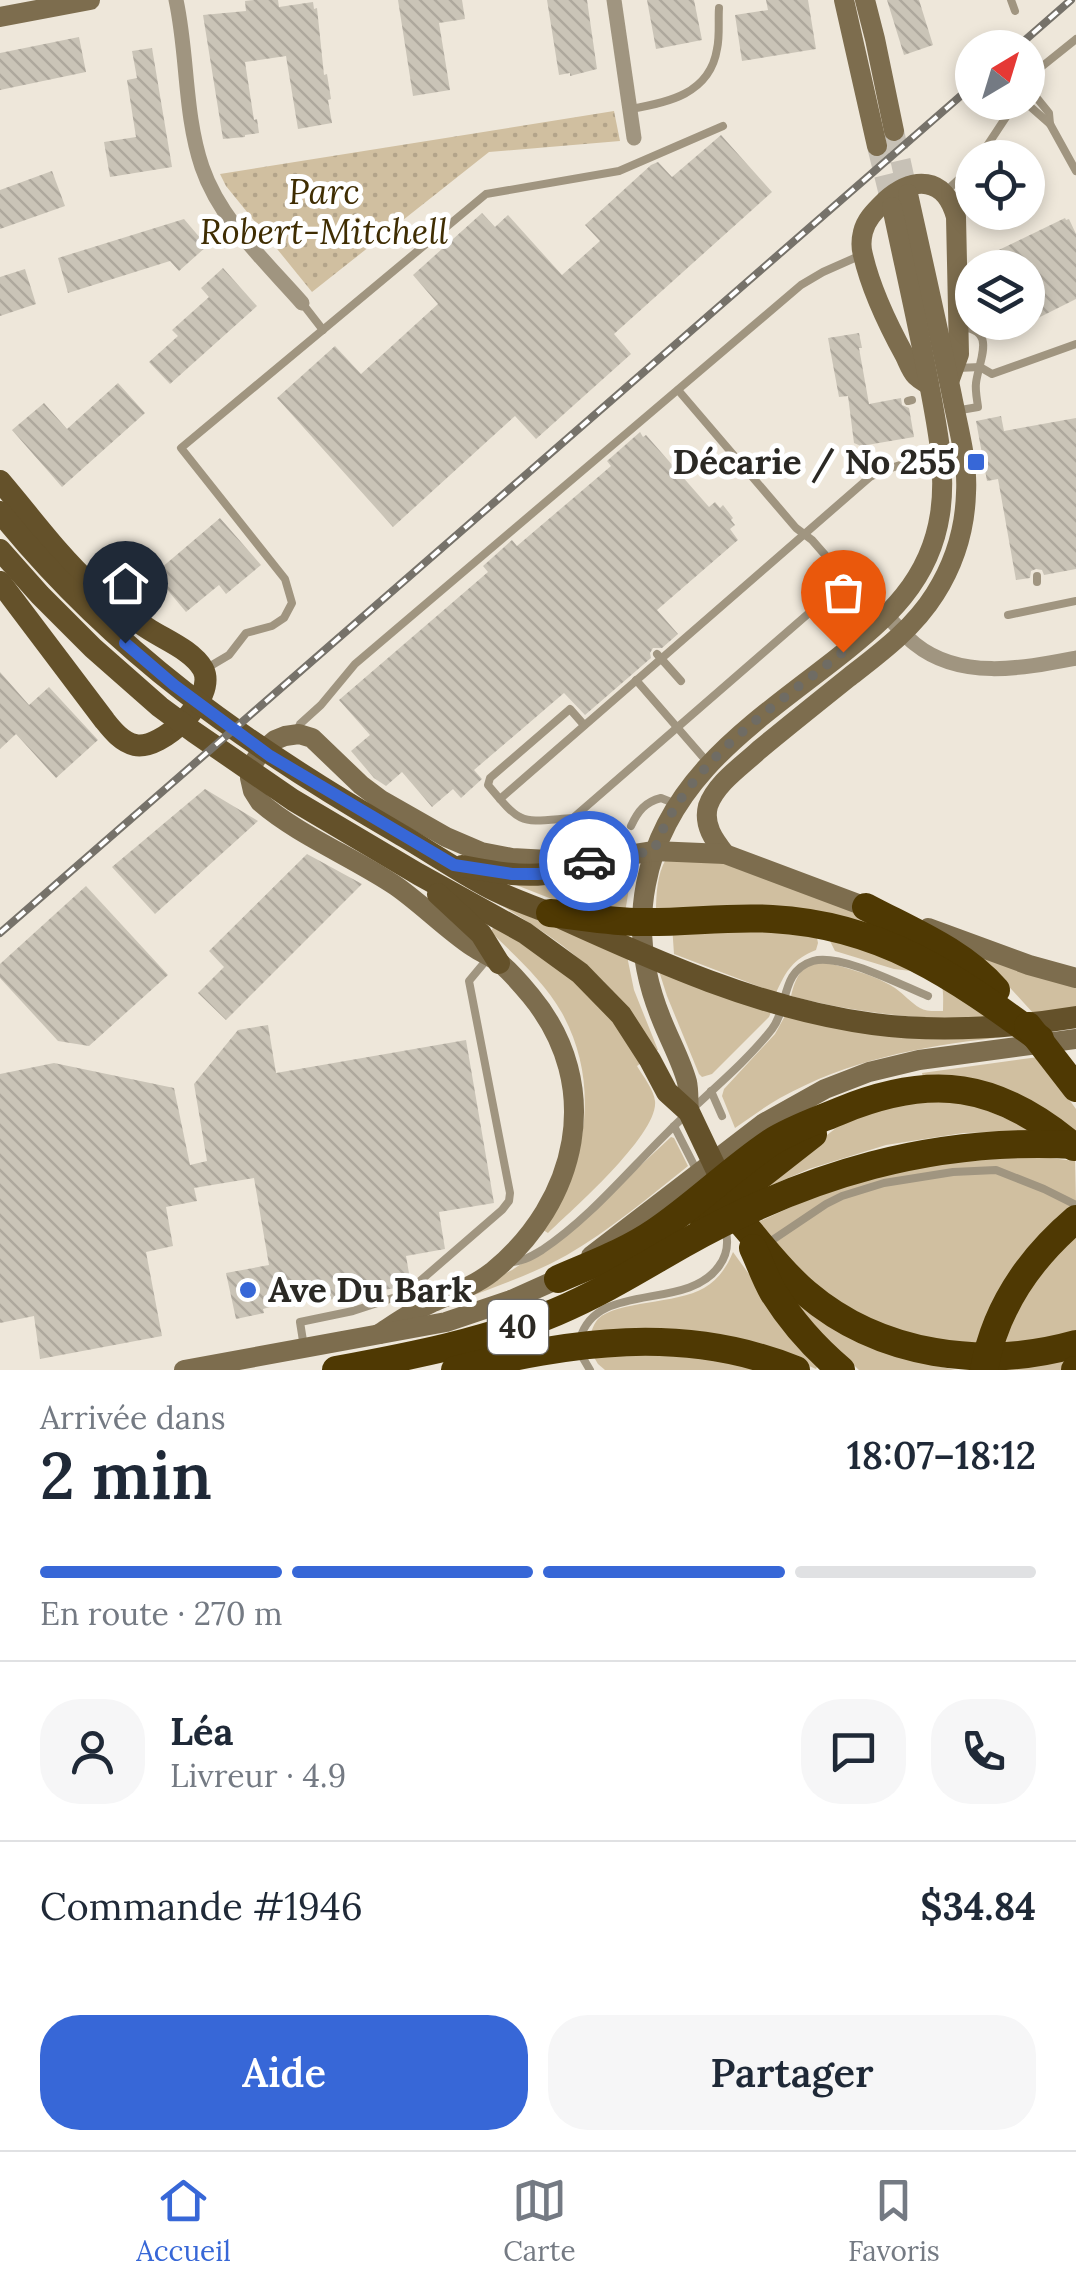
<!DOCTYPE html>
<html lang="fr">
<head>
<meta charset="utf-8">
<style>
	body { margin:0; font-family:Lora,serif; background:#f6f6f7; color:#1f2937; height:100vh; display:flex; flex-direction:column; font-size:38px; white-space:nowrap }
	* { box-sizing:border-box; margin:0 }
	p { font-size:32px; color:#747a83 }
	.icon { flex:none; width:55px; height:55px; fill:none; stroke:currentColor; stroke-width:2; stroke-linecap:round; stroke-linejoin:round }
	.map { position:relative; height:1370px; overflow:hidden }
	.sheet { display:flex; flex-direction:column; background:#fff; flex:1 }
	.sheet>* { flex:none }
	.needle { width:65px; rotate:38deg }
	.buttons { position:absolute; left:955px; top:30px; display:grid; gap:20px }
	.buttons a { display:grid; place-items:center; width:90px; height:90px; border-radius:50%; background:#fff; box-shadow:0 5px 15px #0003; font-size:50px }
	.pin { position:absolute; display:grid; place-items:center; width:85px; height:85px; color:#fff; margin:-102px -42px; border-radius:50% 50% 50% 0; rotate:-45deg; box-shadow:0 0 10px #0007 }
	.pin .icon { rotate:45deg }
	.courier { position:absolute; display:grid; place-items:center; width:100px; height:100px; margin:-50px; border:8px solid #3767d7; border-radius:50%; background:#fff; color:#222; box-shadow:0 2px 12px #0007 }
	.head em { font-style:normal; font-weight:600 }
	.head div { display:flex; flex-direction:column-reverse }
	.head { display:flex; align-items:center; justify-content:space-between; height:170px; padding:0 40px }
	h1 { font-size:65px; font-weight:600; line-height:75px }
	.bar { display:grid; grid-template-columns:repeat(4,1fr); gap:15px 10px; align-content:center; height:120px; padding:0 40px }
	.bar i { height:12px; border-radius:8px; background:#e0e1e3 }
	.bar .current { background:#3767d7 }
	.bar p { grid-column:span 4 }
	.line { display:flex; align-items:center; gap:25px; padding:0 40px; border-top:2px solid #e0e1e3 }
	.line div { flex:1 }
	.round { display:grid; place-items:center; flex:none; width:105px; height:105px; border-radius:40px; background:#f6f6f7 }
	.primary-button { display:flex; gap:20px; margin-top:auto; padding:20px 40px }
	.primary-button a { flex:1; height:115px; border-radius:40px; background:#3767d7; color:#fff; font-size:40px; font-weight:600; line-height:115px; text-align:center }
	.primary-button a+a { background:#f6f6f7; color:#1f2937 }
	.menu { display:flex; justify-content:space-around; align-items:center; height:140px; border-top:2px solid #e0e1e3; background:#fff; font-size:28px; color:#747a83 }
	.menu a { display:grid; justify-items:center; gap:5px }
	.menu .current { color:#3767d7 }
	.map>svg:first-child { display:block }
	.grass { fill:#d0bfa0 }
	.park { fill:url(#park-dots) }
	.building { fill:url(#building-back-hatch) }
	.lines { fill:none; stroke-linecap:round; stroke-linejoin:round }
	.secondary-tunnel { stroke:#c7c1b6; stroke-width:20; stroke-dasharray:20 10; stroke-linecap:butt }
	.lane { stroke:#a09580; stroke-width:8 }
	.street { stroke:#a09580; stroke-width:15 }
	.secondary { stroke:#7d6d4e; stroke-width:20 }
	.primary { stroke:#64512a; stroke-width:22 }
	.highway { stroke:#4f3903; stroke-width:28 }
	.rail-casing { stroke:#76726a; stroke-width:8 }
	.rail { stroke:#fff; stroke-width:4; stroke-dasharray:11; stroke-linecap:butt }
	.done { stroke:#6f6c64; stroke-width:10; stroke-dasharray:0 18 }
	.route { stroke:#3767d7; stroke-width:12 }
	.poi-dot { fill:#3767d7; stroke:#fff; stroke-width:4 }
	.labels { text-anchor:middle; stroke-width:10; stroke-linejoin:round; paint-order:stroke }
	.shield { fill:#fff; stroke:#6b6966; stroke-width:2.5 }
	.shield-label { font-size:32px; font-weight:bold; fill:#2b2924 }
	.park-label { font-size:35px; font-style:italic; fill:#3f2d02; stroke:#fff }
	.poi-label { font-size:35px; font-weight:bold; fill:#2b2924; stroke:#fff; text-anchor:end }
</style>
</head>
<body>
<div class="map">
<svg width="1076" height="1370" viewBox="0 0 1076 1370">
	<defs>
		<pattern id="park-dots" width="8" height="8" patternUnits="userSpaceOnUse" patternTransform="scale(2.5)"><rect width="8" height="8" fill="#d0bfa0"/><path d="M2 2h.1M6 6h.1" fill="none" stroke="#b3a48a" stroke-width="1.8" stroke-linecap="round"/></pattern>
		<pattern id="building-back-hatch" width="6" height="6" patternUnits="userSpaceOnUse" patternTransform="scale(2.5)"><rect width="6" height="6" fill="#cac4b7"/><path d="M-1 5l2 2M0 0l6 6M5-1l2 2" fill="none" stroke="#aea89d"/></pattern>
	</defs>
	<rect width="100%" height="100%" fill="#eee7da"/>
	<!-- grass -->
	<g class="grass">
		<path d="M666,859H711L837,901L941,958L656,912C656,895 657,874 666,859Z"/>
		<polygon points="633,863 625,913 567,905 496,877"/>
		<path d="M499,904L627,956L634,990L658,1050L656,1051C641,1030 627,1007 610,988C578,953 539,928 499,904Z"/>
		<path d="M494,925L570,977L615,1023L641,1063L637,1066C643,1076 654,1090 655,1101C659,1134 572,1210 548,1233L543,1230C587,1165 601,1084 562,1013C544,981 516,957 491,932Z"/>
		<path d="M672,925L816,933L818,943L816,950C793,959 786,971 776,993L674,954Z"/>
		<path d="M836,932C907,950 944,975 1001,1019C925,1020 865,1015 791,996C800,958 816,958 850,969C866,974 881,979 895,988C904,994 911,1003 920,1008C926,1012 936,1011 943,1011C943,999 945,983 936,974L894,969L835,951L830,941L832,933Z"/>
		<polygon points="955,941 1076,982 1076,1007 1034,1014 1002,979"/>
		<polygon points="658,968 772,1010 769,1017 712,1074 702,1077 699,1074 667,996"/>
		<path d="M786,1014L990,1033L995,1038C918,1047 849,1060 780,1098C764,1107 750,1118 735,1128L722,1096L724,1089L775,1034Z"/>
		<polygon points="1038,1057 1076,1109 1076,1134 923,1077 922,1073"/>
		<polygon points="902,1101 966,1102 1036,1131 963,1133 886,1145 809,1169 749,1195 840,1125"/>
		<path d="M671,1137L674,1138L688,1166C649,1197 610,1230 567,1255C535,1273 500,1285 466,1298L464,1295L512,1270L569,1232Z"/>
		<polygon points="1034,1156 1075,1161 1076,1202 1056,1218 1026,1252 977,1348 904,1338 821,1291 785,1254 758,1222 822,1193 919,1165"/>
		<polygon points="1076,1234 1076,1370 994,1370 1000,1341 1035,1275"/>
		<path d="M733,1252L774,1309L820,1361L816,1369L789,1357L591,1333C593,1327 594,1324 598,1319C616,1301 677,1304 704,1288C718,1280 727,1267 733,1252Z"/>
		<polygon points="789,1294 899,1357 955,1370 859,1370 808,1321"/>
		<polygon points="650,1348 771,1370 605,1370 598,1364 592,1354"/>
	</g>
	<!-- park -->
	<polygon class="park" points="614,111 620,141 489,152 312,292 226,186 220,174"/>
	<!-- building -->
	<g class="building">
		<polygon points="254,0 278,0 279,7 313,2 314,9 317,8 324,75 327,74 331,99 328,100 332,123 298,129 286,56 245,62 254,120 257,119 259,133 245,135 245,137 223,139 203,15 246,11 245,1"/>
		<polygon points="398,0 462,0 465,19 439,23 450,90 413,96"/>
		<polygon points="547,0 587,0 597,69 570,76 570,73 559,75"/>
		<polygon points="647,0 694,0 702,40 656,49"/>
		<polygon points="766,0 808,0 816,49 742,61 735,15 768,10"/>
		<polygon points="887,0 919,0 933,45 904,55"/>
		<polygon points="79,37 86,72 0,90 0,53"/>
		<polygon points="152,48 172,167 110,177 104,142 136,137 127,80 137,78 132,51"/>
		<polygon points="721,135 772,192 614,334 631,354 536,439 515,416 393,527 277,398 335,346 361,374 438,304 413,275 482,213 495,227 508,215 562,275 600,241 585,225 651,165 658,162 672,177"/>
		<polygon points="52,171 65,206 0,229 0,190"/>
		<polygon points="1065,218 1066,220 1069,219 1076,234 1076,299 1028,323 1028,268 982,268 978,260"/>
		<polygon points="184,219 207,246 179,271 170,261 68,293 58,258"/>
		<polygon points="223,268 257,306 170,384 149,362 178,336 172,330 209,297 201,288"/>
		<polygon points="25,269 36,304 0,316 0,277"/>
		<polygon points="859,333 862,348 859,348 869,404 901,398 902,405 909,408 914,437 861,446 854,443 848,396 839,397 828,338"/>
		<polygon points="118,383 145,413 62,487 12,430 44,403 67,429"/>
		<polygon points="1001,416 1004,431 1076,418 1076,569 1044,575 1042,570 1036,569 1031,571 1030,578 1016,580 998,479 987,481 976,421"/>
		<polygon points="640,432 643,437 646,435 709,507 715,502 720,508 723,505 733,518 731,520 735,525 730,529 738,540 657,610 678,634 662,648 653,648 650,653 651,658 585,715 564,693 474,770 482,779 461,798 453,789 432,807 402,772 386,786 374,778 351,751 370,735 339,700 488,572 483,566 502,549 512,540 517,546 611,466 607,461"/>
		<polygon points="220,518 261,565 226,594 219,585 186,612 154,574"/>
		<polygon points="0,672 29,705 49,687 98,740 56,778 16,734 0,749"/>
		<polygon points="205,789 258,821 155,914 112,867"/>
		<polygon points="307,854 362,884 226,1020 198,993 224,967 209,951"/>
		<polygon points="86,886 168,975 89,1046 58,1041 0,978 0,964"/>
		<polygon points="268,1025 276,1073 466,1040 494,1203 439,1212 445,1249 406,1256 410,1279 401,1287 311,1303 308,1288 267,1295 270,1307 263,1309 264,1313 236,1319 226,1273 269,1265 254,1178 194,1188 197,1201 166,1207 173,1246 146,1252 162,1336 40,1359 34,1316 0,1323 0,1074 54,1063 174,1088 190,1165 207,1161 194,1084 238,1030"/>
	</g>
	<g class="lines">
		<!-- secondary-tunnel -->
		<g class="secondary-tunnel">
			<polyline points="894,131 908,194"/>
			<polyline points="877,146 892,207"/>
		</g>
		<!-- lane -->
		<g class="lane">
			<polyline points="1011,0 1015,11"/>
			<polyline points="1028,85 1040,68 1076,39"/>
			<polyline points="1028,87 1049,113 1050,124 1076,171"/>
			<polyline points="1025,102 1050,124"/>
			<path d="M630,109C667,103 710,94 717,49C720,36 718,21 719,8"/>
			<polyline points="979,158 1016,102"/>
			<polyline points="944,193 972,167"/>
			<polyline points="302,303 323,330"/>
			<polyline points="958,368 980,367 992,374 1076,344"/>
			<polyline points="678,390 796,528 812,540 847,580 884,613"/>
			<polyline points="908,401 912,400"/>
			<path d="M955,411L978,407C977,399 975,390 976,383C979,359 998,329 959,327"/>
			<polyline points="1037,576 1037,582"/>
			<polyline points="1008,615 1076,601"/>
			<polyline points="657,654 681,681"/>
			<polyline points="207,668 229,655 246,633 272,626 284,618 292,603 285,579 181,448 486,194 619,171 723,126"/>
			<polyline points="636,680 709,764"/>
			<path d="M584,725L570,709L490,778L488,785C523,827 520,822 573,818L847,580"/>
			<polyline points="296,733 300,724 321,705 355,664 801,285 823,272 859,256"/>
			<path d="M500,799L870,477C888,467 920,459 940,456"/>
			<path d="M631,826C638,811 645,802 661,798L676,804"/>
			<polyline points="711,1091 722,1116"/>
			<polyline points="674,1126 697,1171"/>
			<polyline points="765,1245 826,1204 842,1196 884,1183 953,1172 996,1170 1044,1189 1076,1205"/>
			<path d="M507,1263C521,1262 529,1258 542,1250C590,1218 628,1171 669,1131C702,1098 744,1065 772,1029C789,1007 780,971 813,961C840,953 901,985 928,996"/>
			<path d="M580,1339C596,1280 687,1312 719,1266C728,1254 729,1242 725,1228"/>
			<polyline points="304,1347 300,1322 353,1311 405,1294 502,1210 509,1201 510,1193 469,981 489,957"/>
			<polyline points="580,1353 590,1370"/>
		</g>
		<!-- street -->
		<g class="street">
			<path d="M176,0C188,55 184,114 202,167C220,220 266,262 302,303"/>
			<polyline points="614,0 634,138"/>
			<path d="M887,616C896,625 905,636 915,644C961,681 1024,668 1076,658"/>
		</g>
		<!-- secondary -->
		<g class="secondary">
			<polyline points="844,0 877,146"/>
			<polyline points="865,0 875,39 894,131"/>
			<polyline points="0,17 90,0"/>
			<path d="M929,385C925,382 920,380 916,376C911,371 908,362 905,356C888,325 871,290 863,255C861,248 861,240 863,232C866,219 876,210 885,201C913,176 945,176 956,217L959,354L950,379"/>
			<path d="M725,854C714,840 703,825 708,806C716,783 742,766 759,750C788,726 818,702 848,678C880,653 913,629 935,594C954,564 965,529 966,493C968,461 958,427 952,396C938,328 923,262 908,194"/>
			<polyline points="928,928 1029,965 1076,978"/>
			<path d="M689,1112C688,1102 689,1091 687,1082C681,1060 669,1039 661,1018C644,976 637,930 646,884C666,777 757,721 837,658C887,618 930,581 940,514C947,469 936,422 928,378C917,321 904,264 892,207"/>
			<polyline points="591,1256 764,1123 825,1089 869,1072 919,1060 1076,1039"/>
			<path d="M379,1334C396,1323 413,1311 431,1303C452,1294 474,1286 492,1272C578,1202 605,1086 531,996C522,985 511,972 500,963C492,957 482,953 473,947C446,929 423,905 396,886C353,857 298,835 260,802L253,791L250,778L254,762L260,753L275,740L285,736L299,734L312,738L361,785L381,800L446,837L481,852L512,858L585,862L654,851L725,854L877,911"/>
			<polyline points="184,1370 446,1322 511,1300 558,1279 567,1273"/>
		</g>
		<!-- primary -->
		<g class="primary">
			<path d="M0,481C30,516 58,555 92,586C109,602 128,615 147,628C165,640 192,650 203,669C218,698 161,751 135,745C122,742 113,731 105,721L0,582"/>
			<path d="M0,512C113,652 245,744 398,833C431,852 462,874 496,891C514,900 533,906 552,914C655,961 760,1009 873,1024C941,1033 1008,1028 1076,1017"/>
			<polyline points="0,550 40,595 93,648 160,707 194,732 293,800 418,874 525,933 580,973 621,1015 650,1060 667,1092 689,1112 728,1194"/>
			<path d="M462,866C489,871 517,877 545,874C559,872 572,866 585,862"/>
			<polyline points="438,894 481,934 499,963"/>
		</g>
		<!-- highway -->
		<g class="highway">
			<path d="M866,907C911,931 962,951 996,990"/>
			<path d="M550,913C580,916 610,922 641,922C685,923 728,916 772,919C882,925 954,976 1040,1039"/>
			<polyline points="1028,1026 1076,1088"/>
			<path d="M743,1224C763,1247 782,1273 806,1293C880,1356 984,1370 1076,1344"/>
			<polyline points="704,1225 735,1195 813,1134"/>
			<path d="M753,1248C760,1263 765,1278 773,1292C791,1321 815,1348 841,1370"/>
			<path d="M558,1279C590,1265 626,1252 655,1232C695,1205 730,1170 770,1143C792,1129 816,1121 840,1111C932,1073 997,1082 1074,1147"/>
			<path d="M336,1370C411,1356 485,1342 556,1312C601,1293 641,1268 683,1244C807,1174 933,1137 1076,1145"/>
			<path d="M455,1370C571,1342 682,1324 796,1370"/>
			<path d="M984,1370C995,1308 1029,1259 1076,1219"/>
			<polyline points="1075,1370 1076,1370"/>
		</g>
		<!-- rail casing -->
		<g class="rail-casing">
			<g id="rail">
				<polyline points="1016,48 1071,0"/>
				<polyline points="0,933 972,86"/>
			</g>
		</g>
		<!-- rail -->
		<use href="#rail" class="rail"/>
	</g>
	<g class="lines">
		<!-- done -->
		<path class="done" d="M589,861L654,851C684,764 774,707 843,652"/>
		<!-- route -->
		<polyline class="route" points="125,643 174,685 270,756 454,865 512,874 538,874 550,873 589,861"/>
	</g>
	<!-- markers -->
	<g class="poi-dot">
		<rect x="966" y="452" width="20" height="20" rx="5"/>
		<circle cx="248" cy="1290" r="10"/>
	</g>
	<g class="labels">
		<!-- shield labels -->
		<rect class="shield" x="488" y="1300" width="60" height="54" rx="8"/>
		<g class="shield-label">
			<text x="518" y="1338">40</text>
		</g>
		<!-- park labels -->
		<g class="park-label">
			<text x="324" y="204">Parc<tspan x="324" dy="40">Robert-Mitchell</tspan></text>
		</g>
		<!-- poi labels -->
		<g class="poi-label">
			<text x="956" y="474">Décarie / No 255</text>
			<text x="268" y="1302" text-anchor="start">Ave Du Bark</text>
		</g>
	</g>
</svg>
<div class="buttons">
<a><svg class="needle" viewBox="-14 -14 28 28"><path d="M0-13l5 13h-10z" fill="#e53935"/><path d="M0 13l5-13h-10z" fill="#747a83"/></svg></a>
<a><svg class="icon" aria-label="locate" viewBox="0 0 24 24"><circle cx="12" cy="12" r="6"/><path d="M12 2v4M12 18v4M2 12h4M18 12h4"/></svg></a>
<a><svg class="icon" aria-label="layers" viewBox="0 0 24 24"><path d="M12 4l9 5-9 5-9-5zM3 14l9 5 9-5"/></svg></a>
</div>
<div class="pin" style="left:843px;top:652px;background:#ea580c"><svg class="icon" aria-label="bag" viewBox="0 0 24 24"><path d="M5 8h14l-1 12H6zM9 8a3 3 0 0 1 6 0"/></svg></div>
<div class="pin" style="left:125px;top:643px;background:#1f2937"><svg class="icon" aria-label="home" viewBox="0 0 24 24"><path d="M3 11l9-7 9 7M6 9v11h12V9"/></svg></div>
<div class="courier" style="left:589px;top:861px"><svg class="icon" aria-label="car" viewBox="0 0 24 24"><path d="M5 17H2v-5l4-1 3-4h7l3 4 3 1v5h-3M9 17h6M6 11h13"/><circle cx="7" cy="17" r="2"/><circle cx="17" cy="17" r="2"/></svg></div>
</div>
<section class="sheet">
<div class="head"><div><h1>2 min</h1><p>Arrivée dans</p></div><em>18:07–18:12</em></div>
<div class="bar"><i class="current"></i><i class="current"></i><i class="current"></i><i></i><p>En route · 270 m</p></div>
<div class="line" style="height:180px"><a class="round"><svg class="icon" aria-label="person" viewBox="0 0 24 24"><circle cx="12" cy="8" r="4"/><path d="M4 21q1-7 8-7t8 7"/></svg></a><div><b>Léa</b><p>Livreur · 4.9</p></div><a class="round"><svg class="icon" aria-label="chat" viewBox="0 0 24 24"><path d="M4 5h16v11H9l-5 4z"/></svg></a><a class="round"><svg class="icon" aria-label="phone" viewBox="0 0 24 24"><path d="M5 4h4l2 5-3 2q2 4 5 5l2-3 5 2v4C11 20 4 13 5 4z"/></svg></a></div>
<div class="line" style="height:130px"><div>Commande #1946</div><b>$34.84</b></div>
<div class="primary-button"><a>Aide</a><a>Partager</a></div>
</section>
<nav class="menu">
<a class="current"><svg class="icon" aria-label="home" viewBox="0 0 24 24"><path d="M3 11l9-7 9 7M6 9v11h12V9"/></svg>Accueil</a>
<a><svg class="icon" aria-label="map" viewBox="0 0 24 24"><path d="M3 6l6-2 6 2 6-2v14l-6 2-6-2-6 2zM9 4v14M15 6v14"/></svg>Carte</a>
<a><svg class="icon" aria-label="saved" viewBox="0 0 24 24"><path d="M7 4h10v16l-5-4-5 4z"/></svg>Favoris</a>
</nav>
</body>
</html>
